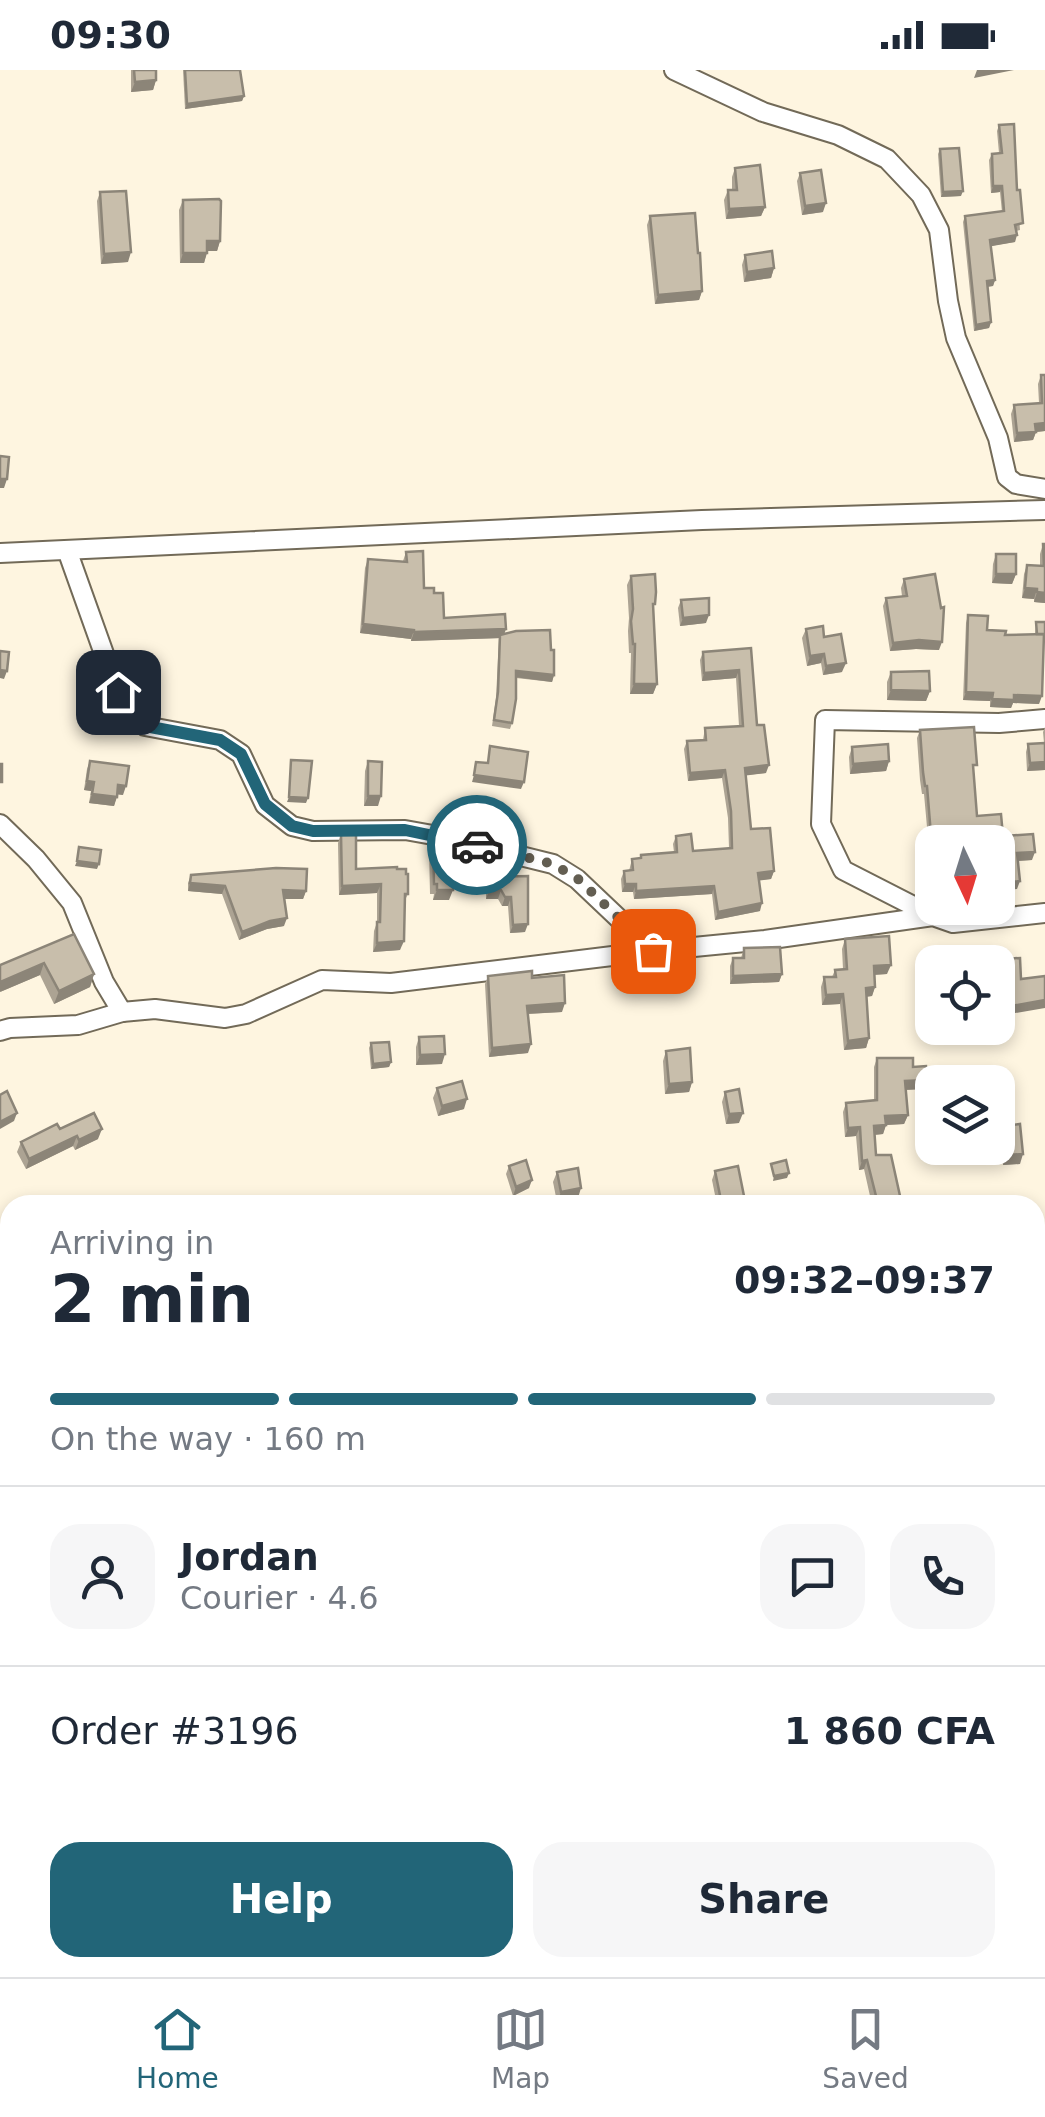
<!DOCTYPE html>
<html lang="en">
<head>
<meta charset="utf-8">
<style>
	body { margin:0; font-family:"DejaVu Sans",sans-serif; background:#f6f6f7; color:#1f2937; height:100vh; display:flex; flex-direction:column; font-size:38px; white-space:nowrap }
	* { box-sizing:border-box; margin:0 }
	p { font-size:32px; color:#747a83 }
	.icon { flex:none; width:55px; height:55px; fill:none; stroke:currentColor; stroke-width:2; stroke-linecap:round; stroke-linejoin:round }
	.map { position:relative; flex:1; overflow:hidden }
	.sheet { position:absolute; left:0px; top:1125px; width:1045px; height:782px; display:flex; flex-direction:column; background:#fff; border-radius:30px 30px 0 0; box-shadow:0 5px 15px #0003 }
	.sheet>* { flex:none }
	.needle { width:65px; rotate:176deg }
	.controls { position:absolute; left:915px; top:755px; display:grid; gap:20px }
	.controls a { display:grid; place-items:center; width:100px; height:100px; border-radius:20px; background:#fff; box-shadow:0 5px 15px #0003; font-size:50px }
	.pin { position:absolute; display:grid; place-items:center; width:85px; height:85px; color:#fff; margin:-42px; border-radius:20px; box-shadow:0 5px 15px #0006 }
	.courier { position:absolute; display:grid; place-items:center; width:100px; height:100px; margin:-50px; border:8px solid #226578; border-radius:50%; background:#fff; color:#222; box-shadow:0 2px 12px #0007 }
	.head em { font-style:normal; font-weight:800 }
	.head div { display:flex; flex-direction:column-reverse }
	.head { display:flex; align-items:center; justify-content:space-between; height:170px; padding:0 50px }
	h1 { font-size:65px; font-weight:800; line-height:75px }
	.bar { display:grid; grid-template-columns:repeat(4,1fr); gap:15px 10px; align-content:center; height:120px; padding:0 50px }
	.bar i { height:12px; border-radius:8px; background:#e0e1e3 }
	.bar .active { background:#226578 }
	.bar p { grid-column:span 4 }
	.line { display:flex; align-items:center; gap:25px; padding:0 50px; border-top:2px solid #e0e1e3 }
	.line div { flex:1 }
	.round { display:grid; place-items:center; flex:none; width:105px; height:105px; border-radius:30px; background:#f6f6f7 }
	.primary-button { display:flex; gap:20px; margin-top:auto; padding:20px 50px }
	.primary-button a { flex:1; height:115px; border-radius:30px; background:#226578; color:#fff; font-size:40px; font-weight:800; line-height:115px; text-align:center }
	.primary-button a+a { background:#f6f6f7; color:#1f2937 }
	.status { display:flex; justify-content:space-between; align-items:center; height:70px; padding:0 50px; background:#fff; direction:ltr }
	.status svg { height:28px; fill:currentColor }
	.tab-bar { display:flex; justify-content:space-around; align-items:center; height:140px; border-top:2px solid #e0e1e3; background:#fff; font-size:28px; color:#747a83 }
	.tab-bar a { display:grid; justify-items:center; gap:5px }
	.tab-bar .active { color:#226578 }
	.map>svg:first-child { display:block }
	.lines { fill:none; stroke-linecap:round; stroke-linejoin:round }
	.minor-casing { stroke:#726a58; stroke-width:22 }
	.minor { stroke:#fff; stroke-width:18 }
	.wall { fill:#aca393 }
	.shaded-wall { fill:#8c8578 }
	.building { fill:#c8beab; stroke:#8c8578; stroke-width:2.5 }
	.done { stroke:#635e52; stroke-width:10; stroke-dasharray:0 18 }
	.route { stroke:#226578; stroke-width:12 }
</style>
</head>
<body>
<div class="status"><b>09:30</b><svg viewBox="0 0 49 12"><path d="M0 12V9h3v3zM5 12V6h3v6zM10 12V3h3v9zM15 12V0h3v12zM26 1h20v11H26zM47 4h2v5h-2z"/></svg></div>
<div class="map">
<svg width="1045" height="1907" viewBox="0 0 1045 1907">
	<rect width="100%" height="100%" fill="#fef5e0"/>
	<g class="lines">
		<!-- minor casing -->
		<g class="minor-casing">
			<g id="minor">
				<polyline points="674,0 763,42 838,65 887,89 921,125 939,160 948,231 956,268 998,368 1007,407 1016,414 1045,419"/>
				<polyline points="67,480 118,623 145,656 220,670 241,684 265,735 292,756 313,761 405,760 444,767 553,794 577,809 653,881"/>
				<polyline points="0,483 702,450 1045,440"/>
				<polyline points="0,754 36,789 72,833 104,912 122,942"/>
				<polyline points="933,846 843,800 821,754 825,650 999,653 1045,649"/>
				<polyline points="0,961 10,958 78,955 122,942 155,939 225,948 246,944 322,910 391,913 653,881 765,870 933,846 953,853 1045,843"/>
				<polyline points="1035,1602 1045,1587"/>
				<polyline points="1035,1848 1045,1850"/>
				<polyline points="1035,1879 1045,1878"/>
				<polyline points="703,1898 707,1907"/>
				<polyline points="819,1907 827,1898"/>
				<polyline points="906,1907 906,1903 935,1898"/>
			</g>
		</g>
		<!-- minor -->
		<use href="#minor" class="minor"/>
	</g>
	<!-- wall -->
	<g class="wall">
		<polygon points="131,0 156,0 156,10 153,20 131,22"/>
		<polygon points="183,0 240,0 244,26 242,31 185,39"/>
		<polygon points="999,55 1017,120 1020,160 1016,161 1015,172 990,176 995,210 993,216 987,217 991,252 989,258 974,261 963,152 965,146 1002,142 1000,122 991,123 989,90 992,84 999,83 997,61"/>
		<polygon points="940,79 961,126 941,127 938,84"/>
		<polygon points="735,98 765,137 761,146 726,149 724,130 728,120 732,120 732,107"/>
		<polygon points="800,103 823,142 802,145 797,111"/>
		<polygon points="100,122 128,192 101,194 97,131"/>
		<polygon points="183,130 220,171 217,181 207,181 204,193 180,193 179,140"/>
		<polygon points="650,146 702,221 699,230 655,234 647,155"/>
		<polygon points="745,185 774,198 771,208 744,212 742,195"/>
		<polygon points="1041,305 1045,361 1036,362 1033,370 1014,372 1011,344 1014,335 1039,333 1038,314"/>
		<polygon points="1043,474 1045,474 1045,533 1034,532 1034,529 1022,528 1024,504 1027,495 1040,496 1040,484"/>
		<polygon points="406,482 424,518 434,523 444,548 504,564 554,605 552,612 516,608 512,653 510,659 492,656 496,628 499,568 411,571 411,569 360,563 365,498 368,489 403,491"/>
		<polygon points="996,484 1016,504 1012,514 992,513 993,494"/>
		<polygon points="631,506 653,539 657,614 653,624 630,624 631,583 629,583 628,561 629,548 627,515"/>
		<polygon points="904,509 939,580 916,579 890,581 883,536 886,528 902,526 901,518"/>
		<polygon points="681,530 706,553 680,556 678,538"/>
		<polygon points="968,545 987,560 1005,565 1035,564 1036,552 1045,552 1045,571 1044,571 1039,634 1013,633 1011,638 990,637 990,631 963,630 966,553"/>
		<polygon points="806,559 824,567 842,602 823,605 821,593 807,596 802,568"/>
		<polygon points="751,578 757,655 766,703 746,705 751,759 774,801 771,809 759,810 760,841 715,850 712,824 634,829 633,822 622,822 621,809 624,801 629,801 632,789 640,788 641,785 674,782 673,774 676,766 693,781 729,778 728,748 722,708 688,711 684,679 687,671 703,670 705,658 739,656 736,608 702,611 700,590 703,582"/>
		<polygon points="891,602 930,621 926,631 887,630 887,612"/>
		<polygon points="1045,657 1045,700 1027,701 1026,682 1028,674 1044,673 1043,662"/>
		<polygon points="920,660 974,703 977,746 1032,790 1018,791 1017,819 998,772 932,772 932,790 930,790 924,724 922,724 920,710 917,668"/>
		<polygon points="852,677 889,691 886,701 850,704 849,687"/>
		<polygon points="90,691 123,725 117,724 114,736 89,733 91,721 84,720 87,699"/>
		<polygon points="368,691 378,736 364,736 365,701"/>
		<polygon points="341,764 356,799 397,799 408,824 405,830 400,880 373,882 374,861 377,852 377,823 339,825 338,773"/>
		<polygon points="433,769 449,830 433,830 434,824 430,824 429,779"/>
		<polygon points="191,805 306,821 303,829 284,829 284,856 267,859 239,870 222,824 188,821 188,813"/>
		<polygon points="528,806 525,862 510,863 508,836 502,836 498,829 486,829 486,815 489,807"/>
		<polygon points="74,864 94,904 90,917 54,934 40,905 0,922"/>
		<polygon points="845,869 887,904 874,905 875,917 872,926 866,927 869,968 866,978 844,980 840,934 822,935 821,917 824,907 832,907 835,900 843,899 842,879"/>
		<polygon points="744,878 782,904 779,912 730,914 730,896 733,888 741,888"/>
		<polygon points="488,906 532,908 562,942 528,944 528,983 489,987 485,914"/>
		<polygon points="419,967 442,994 416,995 416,977"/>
		<polygon points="371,973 391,992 389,997 371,999 369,978"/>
		<polygon points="666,981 692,1012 689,1022 665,1024 663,991"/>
		<polygon points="877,988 913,997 927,1010 923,1019 906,1020 908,1045 904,1054 886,1055 883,1064 875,1065 876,1085 903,1135 872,1135 864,1099 859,1100 856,1066 845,1067 843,1042 846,1033 874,1030 874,997"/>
		<polygon points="437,1018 464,1039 438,1046 433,1028"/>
		<polygon points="725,1022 739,1053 726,1054 722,1032"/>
		<polygon points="1004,1056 1020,1094 1003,1095 1000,1066"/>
		<polygon points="932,1057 954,1093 928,1092 928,1067"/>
		<polygon points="60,1059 98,1069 75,1080 73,1076 26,1099 17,1082 21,1072"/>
		<polygon points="509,1096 529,1118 513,1126 506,1104"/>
		<polygon points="715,1101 743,1135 717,1135 712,1110"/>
		<polygon points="557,1102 578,1128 557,1132 553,1112"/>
	</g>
	<!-- shaded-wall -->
	<g class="shaded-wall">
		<polygon points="977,0 1014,0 974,8"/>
		<polygon points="156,10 153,20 131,22 135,12"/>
		<polygon points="244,26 242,31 185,39 187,34"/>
		<polygon points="993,116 1002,116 1000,122 991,123"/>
		<polygon points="963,121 961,126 941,127 943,122"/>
		<polygon points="826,133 823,142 802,145 805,136"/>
		<polygon points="765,137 761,146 726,149 729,139"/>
		<polygon points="1017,165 1015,172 987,177 990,170"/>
		<polygon points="207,171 220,171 217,181 204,181"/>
		<polygon points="131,182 128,192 101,194 104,184"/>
		<polygon points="183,183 207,183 204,193 180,193"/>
		<polygon points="774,198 771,208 744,212 747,202"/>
		<polygon points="995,210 993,216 984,217 987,211"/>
		<polygon points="702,221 699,230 655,234 658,225"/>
		<polygon points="991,252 989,258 974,261 976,255"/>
		<polygon points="1045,353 1045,361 1036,362 1033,370 1014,372 1017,363 1035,354"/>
		<polygon points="0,409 7,409 4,418 0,418"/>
		<polygon points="996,504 1016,504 1012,514 992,513"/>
		<polygon points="1025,518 1037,519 1034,529 1022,528"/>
		<polygon points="1037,522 1045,523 1045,533 1034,532"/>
		<polygon points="709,545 706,553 680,556 683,548"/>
		<polygon points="363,554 414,560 411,569 360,563"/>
		<polygon points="506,559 503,568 411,571 414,562"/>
		<polygon points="919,570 942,572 939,580 916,579 890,581 893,573"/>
		<polygon points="824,584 821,593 807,596 810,586"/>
		<polygon points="846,593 842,602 823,605 826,596"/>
		<polygon points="0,600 7,601 4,609 0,608"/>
		<polygon points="739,600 736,608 702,611 704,603"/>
		<polygon points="516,601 554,605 552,612 514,607"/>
		<polygon points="634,614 657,614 653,624 630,624"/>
		<polygon points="891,620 930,621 926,631 887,630"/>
		<polygon points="966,622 993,623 990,631 963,630"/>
		<polygon points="1014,625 1042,626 1039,634 1013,633 1011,638 990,637 992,629"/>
		<polygon points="889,691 886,701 850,704 853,694"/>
		<polygon points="1045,692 1045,700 1027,701 1030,693"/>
		<polygon points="769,695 766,703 742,706 745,698"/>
		<polygon points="725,700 722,708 688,711 690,703"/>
		<polygon points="474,705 524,712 521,719 472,712"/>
		<polygon points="87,711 94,712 91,721 84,720"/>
		<polygon points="118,715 126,716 123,725 115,724"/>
		<polygon points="92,724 117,727 114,736 89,733"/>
		<polygon points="368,726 381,726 378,736 364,736"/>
		<polygon points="289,727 308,728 306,733 287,732"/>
		<polygon points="1035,782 1032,790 1015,791 1017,783"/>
		<polygon points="77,791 99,794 97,799 75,796"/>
		<polygon points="774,801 771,809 755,811 758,803"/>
		<polygon points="1020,811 1017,819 998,821 998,813"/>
		<polygon points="190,813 225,816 222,824 188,821"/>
		<polygon points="381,814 377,823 339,825 342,816"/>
		<polygon points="625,814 636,814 633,822 622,822"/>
		<polygon points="714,816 712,824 634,829 636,821"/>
		<polygon points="283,820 306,821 303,829 280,829"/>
		<polygon points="437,820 453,820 449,830 433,830"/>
		<polygon points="501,820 498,829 486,829 489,821"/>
		<polygon points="505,827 511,827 508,836 502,836"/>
		<polygon points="762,833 760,841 715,850 718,842"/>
		<polygon points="287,848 284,856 267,859 239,870 242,862 270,851"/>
		<polygon points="528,854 525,862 510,863 513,855"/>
		<polygon points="404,871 400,880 373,882 377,873"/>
		<polygon points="44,893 40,905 0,922 0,912"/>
		<polygon points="891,895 887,904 870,905 874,896"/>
		<polygon points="94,904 90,917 54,934 59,921"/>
		<polygon points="782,904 779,912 730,914 733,906"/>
		<polygon points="875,917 872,926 862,927 866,918"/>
		<polygon points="843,924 840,934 822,935 826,925"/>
		<polygon points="1045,930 1045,938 998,946 1000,938"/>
		<polygon points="565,933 562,942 524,944 527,936"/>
		<polygon points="1006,953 1003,962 989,967 992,958"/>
		<polygon points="869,968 866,978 844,980 848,971"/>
		<polygon points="531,974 528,983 489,987 492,978"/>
		<polygon points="445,984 442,994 416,995 420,985"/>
		<polygon points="391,992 389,997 371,999 373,994"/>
		<polygon points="927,1010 923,1019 902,1020 905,1011"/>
		<polygon points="692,1012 689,1022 665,1024 669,1014"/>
		<polygon points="467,1029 464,1039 438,1046 442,1036"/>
		<polygon points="17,1043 14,1051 0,1059 0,1052"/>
		<polygon points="743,1043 739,1053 726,1054 729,1044"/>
		<polygon points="908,1045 904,1054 886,1055 883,1064 871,1065 874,1056 885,1046"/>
		<polygon points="860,1057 856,1066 845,1067 848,1058"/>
		<polygon points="102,1059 98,1069 75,1080 79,1070"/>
		<polygon points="77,1066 73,1076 26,1099 29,1089"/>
		<polygon points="931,1082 957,1083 954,1093 928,1092"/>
		<polygon points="1023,1084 1020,1094 1003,1095 1007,1085"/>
		<polygon points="867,1090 864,1099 859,1100 862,1091"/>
		<polygon points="789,1103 787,1108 773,1111 774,1106"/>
		<polygon points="532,1110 529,1118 513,1126 516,1117"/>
		<polygon points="581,1118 578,1128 557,1132 561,1122"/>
		<polygon points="886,1128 883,1135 875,1135 877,1130"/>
		<polygon points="1045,1729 1045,1735 1035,1738 1036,1731"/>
		<polygon points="1045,1803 1045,1812 1035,1815 1035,1806"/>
	</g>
	<!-- building -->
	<g class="building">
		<polygon points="134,0 156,0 156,10 135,12"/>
		<polygon points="185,0 240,0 244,26 187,34"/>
		<polygon points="1014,54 1017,120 1020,120 1023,153 1015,155 1017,165 990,170 995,210 987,211 991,252 976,255 965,146 1004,141 1002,116 993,116 992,84 1002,83 999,55"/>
		<polygon points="959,78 963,121 943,122 940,79"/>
		<polygon points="760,95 765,137 729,139 728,120 737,120 735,98"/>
		<polygon points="821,100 826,133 805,136 800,103"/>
		<polygon points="126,121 131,182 104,184 100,122"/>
		<polygon points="219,129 221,131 220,171 207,171 207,183 183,183 183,130"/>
		<polygon points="695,143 698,183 700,183 702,221 658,225 650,146"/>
		<polygon points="772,181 774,198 747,202 745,185"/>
		<polygon points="1041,305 1045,305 1045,353 1035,354 1036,362 1017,363 1014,335 1042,333"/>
		<polygon points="0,386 9,387 7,409 0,409"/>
		<polygon points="1043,474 1045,474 1045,523 1037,522 1037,519 1025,518 1027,495 1044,496"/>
		<polygon points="423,481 424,518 434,518 434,523 443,523 444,548 505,544 506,559 414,562 414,560 363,554 368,489 407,492 406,482"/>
		<rect x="996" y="484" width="20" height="20"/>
		<polygon points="655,504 656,522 655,534 653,534 657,614 634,614 635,574 633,574 631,551 633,539 631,506"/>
		<polygon points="935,504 941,538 944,537 942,572 919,570 893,573 886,528 907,526 904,509"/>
		<polygon points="709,528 709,545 683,548 681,530"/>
		<polygon points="968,545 988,546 987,560 1006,561 1005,565 1044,564 1042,626 1014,625 1014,630 992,629 993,623 966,622"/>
		<polygon points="1036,552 1045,552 1045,566 1044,564 1037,564"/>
		<polygon points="823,556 824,567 841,564 846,593 826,596 824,584 810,586 806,559"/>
		<polygon points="550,560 551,580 554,580 554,605 516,601 516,629 512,653 494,650 498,622 500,565 516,561"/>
		<polygon points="751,578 757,655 764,655 769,695 745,698 751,759 770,758 774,801 758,803 762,833 718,842 714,816 636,821 636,814 625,814 624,801 633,800 632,789 641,788 641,785 677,782 676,766 691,764 693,781 732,778 731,741 725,700 690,703 687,671 706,670 705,658 743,656 739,600 704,603 703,582"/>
		<polygon points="0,581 9,582 7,601 0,600"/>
		<polygon points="929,601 930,621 891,620 891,602"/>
		<polygon points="974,657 977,695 973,695 977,746 1001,744 1003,766 1033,764 1035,782 1017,783 1020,811 998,813 998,772 932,772 932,777 927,716 925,716 923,702 920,660"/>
		<polygon points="1045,673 1045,692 1030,693 1028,674"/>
		<polygon points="888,674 889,691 853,694 852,677"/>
		<polygon points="490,676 528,682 524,712 474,705 476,692 488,693"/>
		<polygon points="291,690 312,691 308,728 289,727"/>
		<polygon points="90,691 129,696 126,716 118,715 117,727 92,724 94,712 87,711"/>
		<polygon points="368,691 382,692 381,726 368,726"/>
		<rect x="0" y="694" width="2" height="18"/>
		<polygon points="341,764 356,764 356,799 397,797 397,799 406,799 406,804 408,804 408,824 405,824 404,871 377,873 377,852 380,852 381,814 342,816"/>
		<polygon points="433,769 453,771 453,820 437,820 437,814 434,814"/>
		<polygon points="79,777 101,780 99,794 77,791"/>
		<polygon points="276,798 307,799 306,821 283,820 287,848 270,851 242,862 225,816 190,813 191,805"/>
		<polygon points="528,806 528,854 513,855 511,827 505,827 501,820 489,821 489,807"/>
		<polygon points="74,864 94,904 59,921 44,893 0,912 0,895"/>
		<polygon points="889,866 891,895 874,896 875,917 866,918 869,968 848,971 843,924 826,925 824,907 836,907 835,900 847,899 845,869"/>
		<polygon points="780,877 782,904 733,906 733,888 744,888 744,878"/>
		<polygon points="1002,880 1003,889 1020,888 1021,909 1045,906 1045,930 1000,938 1006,953 998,956 998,892 987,892 986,885"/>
		<polygon points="532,901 532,908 564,905 565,933 527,936 531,974 492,978 488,906"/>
		<polygon points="444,966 445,984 420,985 419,967"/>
		<polygon points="389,972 391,992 373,994 371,973"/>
		<polygon points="690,978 692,1012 669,1014 666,981"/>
		<polygon points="877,988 913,988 913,997 926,996 927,1010 905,1011 908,1045 885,1046 886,1055 874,1056 876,1085 891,1085 902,1135 887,1135 886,1128 877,1130 867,1090 862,1091 860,1057 848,1058 846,1033 877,1030"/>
		<polygon points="462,1011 467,1029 442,1036 437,1018"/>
		<polygon points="739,1019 743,1043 729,1044 725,1022"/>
		<polygon points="7,1021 17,1043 0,1052 0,1025"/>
		<polygon points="94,1043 102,1059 79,1070 77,1066 29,1089 21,1072 57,1054 60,1059"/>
		<polygon points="1020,1054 1023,1084 1007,1085 1004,1056"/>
		<polygon points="932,1057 932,1078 957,1078 957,1083 931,1082"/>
		<polygon points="526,1090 532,1110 516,1117 509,1096"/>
		<polygon points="786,1090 789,1103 774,1106 771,1094"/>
		<polygon points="738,1096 745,1131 722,1135 715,1101"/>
		<polygon points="578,1098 581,1118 561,1122 557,1102"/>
		<polygon points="1045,1677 1045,1729 1036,1731 1035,1679"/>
		<polygon points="1045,1779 1045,1803 1035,1806 1035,1783"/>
		<polygon points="869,1898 885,1898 887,1907 871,1907"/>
	</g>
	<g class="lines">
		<!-- done -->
		<polyline class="done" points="477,775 553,794 578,809 653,881"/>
		<!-- route -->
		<polyline class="route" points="118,622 145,656 220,670 241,684 265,734 292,756 313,761 405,760 477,775"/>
	</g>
</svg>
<div class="controls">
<a><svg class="needle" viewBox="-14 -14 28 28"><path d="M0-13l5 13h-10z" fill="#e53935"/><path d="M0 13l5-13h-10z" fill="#747a83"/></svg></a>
<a><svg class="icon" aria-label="locate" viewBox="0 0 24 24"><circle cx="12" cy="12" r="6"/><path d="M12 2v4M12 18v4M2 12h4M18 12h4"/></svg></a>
<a><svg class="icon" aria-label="layers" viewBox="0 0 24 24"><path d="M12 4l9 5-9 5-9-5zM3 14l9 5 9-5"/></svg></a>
</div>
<div class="pin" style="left:653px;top:881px;background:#ea580c"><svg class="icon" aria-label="bag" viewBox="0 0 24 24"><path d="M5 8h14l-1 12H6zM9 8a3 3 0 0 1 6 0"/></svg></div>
<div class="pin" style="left:118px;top:622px;background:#1f2937"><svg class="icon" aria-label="home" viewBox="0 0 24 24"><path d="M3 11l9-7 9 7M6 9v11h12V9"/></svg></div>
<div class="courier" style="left:477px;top:775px"><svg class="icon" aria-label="car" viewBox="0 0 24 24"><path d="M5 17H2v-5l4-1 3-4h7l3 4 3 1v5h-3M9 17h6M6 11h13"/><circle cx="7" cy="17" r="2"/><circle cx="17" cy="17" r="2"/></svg></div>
<section class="sheet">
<div class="head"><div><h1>2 min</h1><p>Arriving in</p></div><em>09:32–09:37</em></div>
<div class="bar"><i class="active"></i><i class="active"></i><i class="active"></i><i></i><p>On the way · 160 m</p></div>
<div class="line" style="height:180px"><a class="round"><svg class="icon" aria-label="person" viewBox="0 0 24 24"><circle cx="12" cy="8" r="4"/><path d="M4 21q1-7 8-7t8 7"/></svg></a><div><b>Jordan</b><p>Courier · 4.6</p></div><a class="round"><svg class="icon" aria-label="chat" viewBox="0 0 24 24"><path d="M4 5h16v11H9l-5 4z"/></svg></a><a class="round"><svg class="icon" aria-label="phone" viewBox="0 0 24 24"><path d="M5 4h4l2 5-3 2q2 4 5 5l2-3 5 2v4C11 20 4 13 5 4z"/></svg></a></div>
<div class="line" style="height:130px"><div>Order #3196</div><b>1 860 CFA</b></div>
<div class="primary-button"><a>Help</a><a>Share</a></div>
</section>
</div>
<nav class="tab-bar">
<a class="active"><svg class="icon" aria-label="home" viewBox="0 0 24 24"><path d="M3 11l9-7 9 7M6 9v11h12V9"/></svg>Home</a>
<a><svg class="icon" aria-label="map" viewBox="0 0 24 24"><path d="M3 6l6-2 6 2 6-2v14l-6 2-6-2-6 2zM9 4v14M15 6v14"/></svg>Map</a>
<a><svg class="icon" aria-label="saved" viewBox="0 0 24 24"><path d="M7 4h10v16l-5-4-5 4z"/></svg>Saved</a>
</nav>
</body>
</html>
